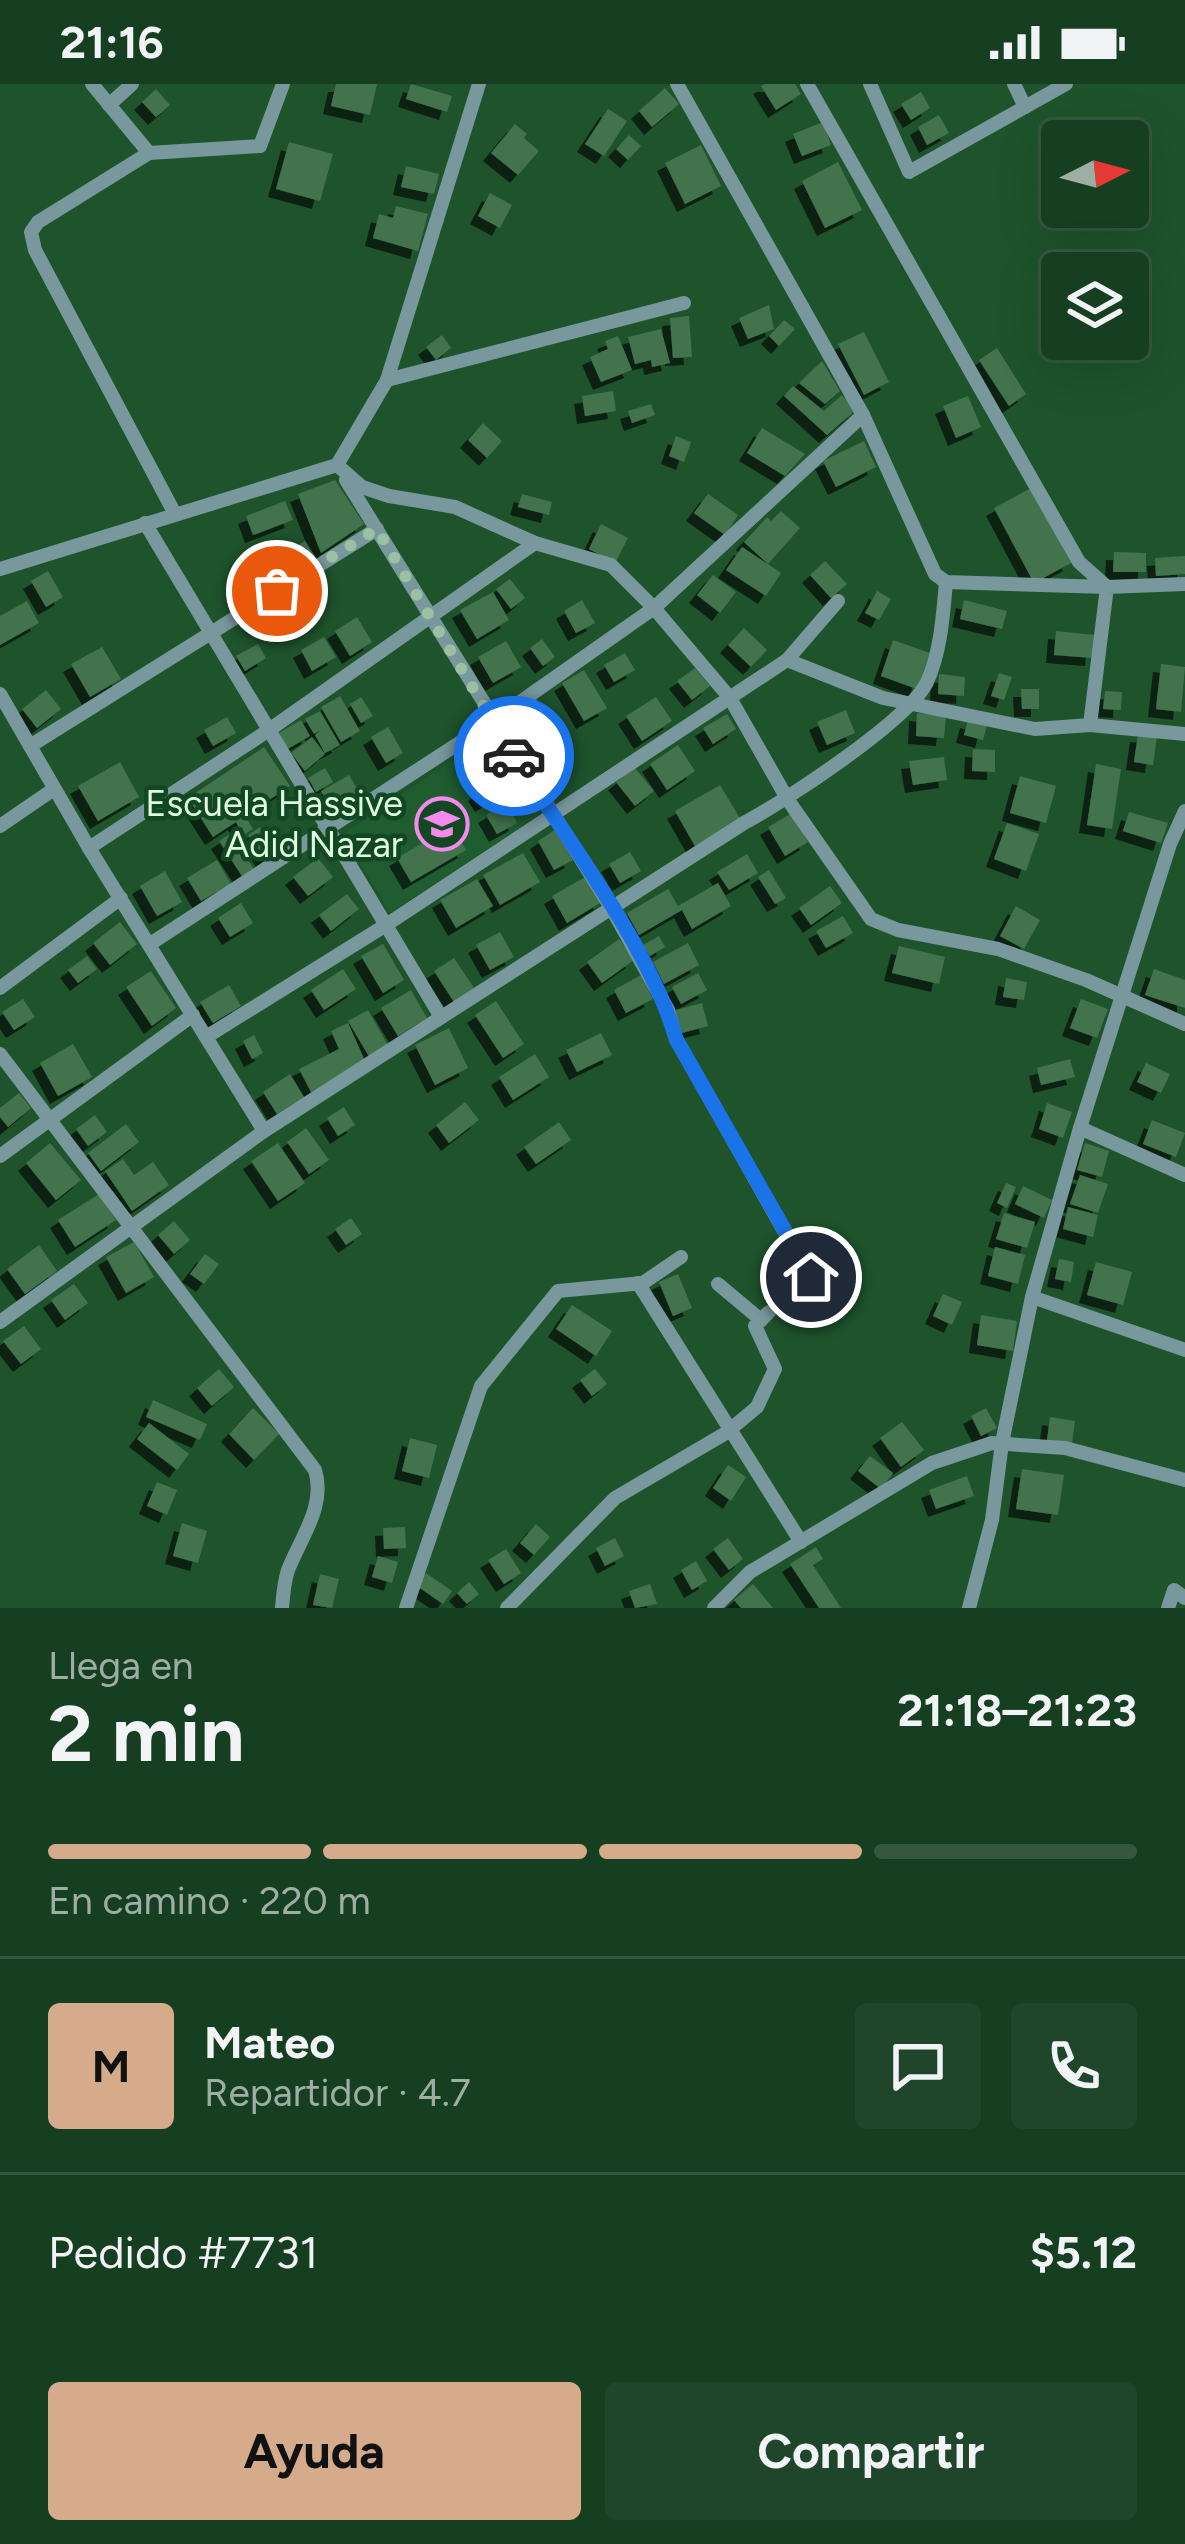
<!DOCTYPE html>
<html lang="es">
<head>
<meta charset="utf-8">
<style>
	body { margin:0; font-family:Figtree,sans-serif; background:#1f452a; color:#f1f3f6; height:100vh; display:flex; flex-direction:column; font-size:45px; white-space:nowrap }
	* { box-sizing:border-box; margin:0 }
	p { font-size:39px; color:#9eaea5 }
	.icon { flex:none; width:66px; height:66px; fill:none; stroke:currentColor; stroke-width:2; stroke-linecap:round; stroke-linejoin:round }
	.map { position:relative; height:1524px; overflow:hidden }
	.details { display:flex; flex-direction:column; background:#163e21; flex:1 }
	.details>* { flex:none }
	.needle { width:78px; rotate:84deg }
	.controls { position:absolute; left:1041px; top:36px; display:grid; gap:24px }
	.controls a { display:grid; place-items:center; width:108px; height:108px; border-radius:12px; background:#163e21; box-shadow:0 12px 48px #0002,0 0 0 3px #35573f; font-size:60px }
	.pin { position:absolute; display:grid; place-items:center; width:102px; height:102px; color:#fff; margin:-51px; border:6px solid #fff; border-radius:50%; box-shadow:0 3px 12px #0007 }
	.courier { position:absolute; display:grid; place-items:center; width:120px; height:120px; margin:-60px; border:9px solid #1a73e8; border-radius:50%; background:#fff; color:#222; box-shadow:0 3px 15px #0007 }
	.overview em { font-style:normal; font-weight:700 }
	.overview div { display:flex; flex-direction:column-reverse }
	.overview { display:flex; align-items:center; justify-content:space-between; height:204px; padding:0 48px }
	h1 { font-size:78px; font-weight:700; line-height:90px }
	.bar { display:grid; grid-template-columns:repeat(4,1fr); gap:18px 12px; align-content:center; height:144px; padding:0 48px }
	.bar i { height:15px; border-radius:9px; background:#35573f }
	.bar .active { background:#d6ab8b }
	.bar p { grid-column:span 4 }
	.line { display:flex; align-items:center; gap:30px; padding:0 48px; border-top:3px solid #35573f }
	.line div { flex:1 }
	.round { display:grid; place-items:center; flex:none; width:126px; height:126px; border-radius:12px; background:#1f452a }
	.cta { display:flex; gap:24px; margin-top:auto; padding:24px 48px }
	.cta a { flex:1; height:138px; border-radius:12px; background:#d6ab8b; color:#111; font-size:48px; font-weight:700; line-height:138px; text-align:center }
	.cta a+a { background:#1f452a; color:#f1f3f6 }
	.status { display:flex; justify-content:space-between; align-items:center; height:84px; padding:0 60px; background:#163e21; direction:ltr }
	.status svg { height:33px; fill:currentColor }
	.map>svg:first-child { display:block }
	.built { fill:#1f5d31 }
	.building { fill:#43734d; filter:url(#shadow) }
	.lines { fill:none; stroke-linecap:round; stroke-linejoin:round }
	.minor { stroke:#78989e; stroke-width:14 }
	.done { stroke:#9bc0a2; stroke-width:12; stroke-dasharray:0 21.6 }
	.route { stroke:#1a73e8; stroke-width:15 }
	.labels { text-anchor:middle; stroke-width:9; stroke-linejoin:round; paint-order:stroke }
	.poi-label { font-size:36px; fill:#defae2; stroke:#114822; text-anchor:end }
</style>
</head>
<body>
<div class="status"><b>21:16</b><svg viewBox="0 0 49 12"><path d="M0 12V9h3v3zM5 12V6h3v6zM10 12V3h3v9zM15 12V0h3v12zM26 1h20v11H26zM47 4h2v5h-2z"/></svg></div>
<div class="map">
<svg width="1185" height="1524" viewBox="0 0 1185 1524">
	<defs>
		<filter id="shadow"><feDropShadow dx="-8" dy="8" stdDeviation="0" flood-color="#0009"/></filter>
	</defs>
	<rect width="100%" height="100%" fill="#1e532c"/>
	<!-- built -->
	<polygon class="built" points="491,650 540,730 390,829 343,750"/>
	<!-- building -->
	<g class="building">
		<polygon points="336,0 377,0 370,31 331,22"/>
		<polygon points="411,0 452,12 447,28 406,15"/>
		<polygon points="765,0 795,0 801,10 776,26 761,2"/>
		<polygon points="665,4 679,20 652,43 639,27"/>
		<polygon points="156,5 170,21 156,33 142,18"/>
		<polygon points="921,8 930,24 911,36 901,20"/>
		<polygon points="608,25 627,37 604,72 585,60"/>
		<polygon points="939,31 949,49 927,61 918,43"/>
		<polygon points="823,38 831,61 802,72 793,50"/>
		<polygon points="515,40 527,50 524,54 539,67 518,91 491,69"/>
		<polygon points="629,51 641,62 628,76 616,65"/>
		<polygon points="289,58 333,70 320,117 276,105"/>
		<polygon points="701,61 721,102 685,120 665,79"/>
		<polygon points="838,78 862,126 825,144 802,97"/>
		<polygon points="406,82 439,90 434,110 401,103"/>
		<polygon points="490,109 512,121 500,144 478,132"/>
		<polygon points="396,122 428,130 418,167 373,154 379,130 393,134"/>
		<polygon points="769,221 774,245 748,255 739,234"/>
		<polygon points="689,232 692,273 673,274 670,234"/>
		<polygon points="784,236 795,245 779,262 769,252"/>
		<polygon points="661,245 670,279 652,283 651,276 635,280 628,253"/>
		<polygon points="864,248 889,298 864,311 838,260"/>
		<polygon points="442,251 451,264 436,276 426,263"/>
		<polygon points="618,252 632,286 601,298 590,273 608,265 605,257"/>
		<polygon points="997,264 1026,310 1009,322 979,276"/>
		<polygon points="822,277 840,307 825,320 799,299"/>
		<polygon points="793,302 824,327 842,311 856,326 827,351 784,312"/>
		<polygon points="613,307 616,327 585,332 582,312"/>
		<polygon points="968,312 981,343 956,354 943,322"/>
		<polygon points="651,320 655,331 632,339 628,327"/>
		<polygon points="483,339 502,357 487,374 468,356"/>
		<polygon points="762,344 805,370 785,392 747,369"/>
		<polygon points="676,352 691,358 684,378 669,372"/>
		<polygon points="864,357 876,383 836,403 823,377"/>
		<polygon points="335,396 364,440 321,469 298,410"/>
		<polygon points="1031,404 1071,479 1034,499 994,424"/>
		<polygon points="522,410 552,418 549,431 518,423"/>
		<polygon points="708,410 738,431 725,451 694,429"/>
		<polygon points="285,417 293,436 253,451 246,432"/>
		<polygon points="781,427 800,444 768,480 744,458 767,433 771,437"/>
		<polygon points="601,440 628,454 615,479 589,465"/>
		<polygon points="305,457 316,474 285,494 274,477"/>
		<polygon points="742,463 781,489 766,512 726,486"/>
		<polygon points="1114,468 1146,469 1146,488 1113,488"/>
		<polygon points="1185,472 1185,490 1156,492 1155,474"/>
		<polygon points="825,477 847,500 831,514 810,491"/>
		<polygon points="48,487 63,513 46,523 31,497"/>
		<polygon points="713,491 736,508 720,529 697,511"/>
		<polygon points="510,495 525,514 511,525 496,505"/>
		<polygon points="877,507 891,515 879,536 865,529"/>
		<polygon points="493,508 509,536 477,555 460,526"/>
		<polygon points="582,516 595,539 576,549 564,527"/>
		<polygon points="964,516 1007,527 1002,545 960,535"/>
		<polygon points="27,517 39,539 0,561 0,532"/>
		<polygon points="291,518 305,538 289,548 276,528"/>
		<polygon points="357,533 372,558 350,572 335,547"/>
		<polygon points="744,544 767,566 751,583 728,561"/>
		<polygon points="1056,547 1095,551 1093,574 1054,571"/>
		<polygon points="324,553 336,573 312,587 301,566"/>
		<polygon points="542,555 555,573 543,582 530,564"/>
		<polygon points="893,556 930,569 917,605 881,592"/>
		<polygon points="506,557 521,583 493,599 478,573"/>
		<polygon points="258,560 266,574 245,587 236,572"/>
		<polygon points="102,563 121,595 90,613 71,580"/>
		<polygon points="625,569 635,586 614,598 604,581"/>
		<polygon points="1161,580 1185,583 1181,628 1156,625"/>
		<polygon points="695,584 710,602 692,616 677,597"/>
		<polygon points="584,586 607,624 584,637 562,599"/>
		<polygon points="999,589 1012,593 1004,616 991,612"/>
		<polygon points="939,590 965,593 964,612 938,610"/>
		<polygon points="1021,605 1039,605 1039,625 1022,625"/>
		<polygon points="46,606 61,625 37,644 22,625"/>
		<polygon points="1105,607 1122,608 1121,626 1103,625"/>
		<polygon points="340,612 360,647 341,658 321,623"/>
		<polygon points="361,613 373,632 361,639 350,620"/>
		<polygon points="535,613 548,629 529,644 517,627"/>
		<polygon points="656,613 672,637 642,657 626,632"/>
		<polygon points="846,626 855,649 827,661 817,638"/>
		<polygon points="320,627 340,661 325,669 315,651 321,646 314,650 305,635"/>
		<polygon points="917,629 946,632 944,654 916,652"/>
		<polygon points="727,630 736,645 713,660 703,644"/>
		<polygon points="227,633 236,649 213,662 204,646"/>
		<polygon points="301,636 310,652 286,666 277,650"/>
		<polygon points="968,636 987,641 983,656 964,651"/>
		<polygon points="388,643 403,669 386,679 371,653"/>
		<polygon points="1138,650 1157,652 1153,681 1134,678"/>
		<polygon points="312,653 325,670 305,687 291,669"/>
		<polygon points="678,661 695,687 667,706 650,680"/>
		<polygon points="264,663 290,702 245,732 253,745 243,751 236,738 213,753 188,714"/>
		<polygon points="973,665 995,666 995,688 972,687"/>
		<polygon points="489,666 502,688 480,701 467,679"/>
		<polygon points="944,673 947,696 913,701 909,677"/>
		<polygon points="120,678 139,713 98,737 78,702"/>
		<polygon points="1096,680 1121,685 1112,745 1087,741"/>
		<polygon points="325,684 333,698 316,708 308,694"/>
		<polygon points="635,684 654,707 635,722 616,698"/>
		<polygon points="349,691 364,716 336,732 321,707"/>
		<polygon points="1020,692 1056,702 1046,739 1010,729"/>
		<polygon points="496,697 503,708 483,720 476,709"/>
		<polygon points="720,701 741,736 695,762 675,727"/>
		<polygon points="506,719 517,739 497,750 486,731"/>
		<polygon points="1129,728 1168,739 1161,759 1123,747"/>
		<polygon points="792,729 808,758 785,772 768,743"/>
		<polygon points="1007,739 1039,750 1026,787 994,775"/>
		<polygon points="452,742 466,766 411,798 397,774"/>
		<polygon points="260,743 275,767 264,775 248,751"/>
		<polygon points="555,746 573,776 554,786 538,757"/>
		<polygon points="231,749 254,785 242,792 219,757"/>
		<polygon points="630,768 641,787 620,799 609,780"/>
		<polygon points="523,769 540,798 500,821 483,791"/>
		<polygon points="747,770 758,789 729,806 717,788"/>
		<polygon points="318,774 333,793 308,812 293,793"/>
		<polygon points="217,776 231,800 201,817 187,794"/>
		<polygon points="769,786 786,814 775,820 758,793"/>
		<polygon points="165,787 182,818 157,832 140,802"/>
		<polygon points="587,792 602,818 567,839 552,812"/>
		<polygon points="477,795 493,822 456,844 440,816"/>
		<polygon points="718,799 731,822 692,845 682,826 639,851 627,829 668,805 678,822"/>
		<polygon points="830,802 842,819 811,841 799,824"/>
		<polygon points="347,810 359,825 331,847 319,831"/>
		<polygon points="241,819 253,839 230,853 218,834"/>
		<polygon points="1016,822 1040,836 1024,865 1000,852"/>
		<polygon points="843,832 853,849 826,864 816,847"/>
		<polygon points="120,838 137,860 110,881 93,859"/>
		<polygon points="500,848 514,873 490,886 476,861"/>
		<polygon points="659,852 665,863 650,872 643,861"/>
		<polygon points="619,855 634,876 602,899 587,878"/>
		<polygon points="688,859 699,881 664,900 653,878"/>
		<polygon points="383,860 404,896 383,909 361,872"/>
		<polygon points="899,862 945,873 939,900 892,889"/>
		<polygon points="87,872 97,885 78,899 68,886"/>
		<polygon points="454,874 474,904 454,918 434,887"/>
		<polygon points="343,885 356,905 324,926 311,906"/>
		<polygon points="1154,885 1185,896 1185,924 1145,911"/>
		<polygon points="151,887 176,924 152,942 126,903"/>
		<polygon points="698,889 707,906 681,920 672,903"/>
		<polygon points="641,891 653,915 626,929 614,906"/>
		<polygon points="1006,894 1027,898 1024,916 1003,913"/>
		<polygon points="229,901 241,922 213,939 200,918"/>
		<polygon points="411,906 427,934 398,952 381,924"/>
		<polygon points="23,915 35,933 14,946 2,928"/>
		<polygon points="1081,915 1108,925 1097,954 1070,944"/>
		<polygon points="496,917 524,960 503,974 475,931"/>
		<polygon points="702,919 708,942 678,950 672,927"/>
		<polygon points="368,926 389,963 370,974 348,937"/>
		<polygon points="348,939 366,979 311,1008 299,985 339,965 331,947"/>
		<polygon points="449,944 468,984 435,1001 415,961"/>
		<polygon points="601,949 612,971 577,988 566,966"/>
		<polygon points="254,951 263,969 252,975 243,957"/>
		<polygon points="73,960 92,993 58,1012 40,979"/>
		<polygon points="535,970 549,993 513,1016 499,993"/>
		<polygon points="1070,975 1075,993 1041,1001 1037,984"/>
		<polygon points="1146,979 1170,990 1161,1009 1137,998"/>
		<polygon points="290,990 304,1013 277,1030 263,1008"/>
		<polygon points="19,1009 31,1024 8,1043 0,1033 0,1024"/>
		<polygon points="465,1018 479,1036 449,1059 436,1041"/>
		<polygon points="1047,1019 1072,1028 1063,1054 1039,1045"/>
		<polygon points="344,1023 355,1041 338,1052 327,1034"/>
		<polygon points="95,1031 107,1048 88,1062 76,1045"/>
		<polygon points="1152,1036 1185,1049 1176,1073 1143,1060"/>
		<polygon points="559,1038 571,1056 536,1080 524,1063"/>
		<polygon points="126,1040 139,1058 101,1087 88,1069"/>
		<polygon points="306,1044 329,1076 309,1090 287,1058"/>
		<polygon points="50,1059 81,1096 56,1116 26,1079"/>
		<polygon points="278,1059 305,1099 278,1117 251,1077"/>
		<polygon points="1085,1059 1109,1067 1102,1093 1077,1086"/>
		<polygon points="123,1075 134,1091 153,1078 169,1101 132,1127 105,1087"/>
		<polygon points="1080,1091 1108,1100 1098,1129 1070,1120"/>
		<polygon points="1006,1099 1016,1103 1007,1124 997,1119"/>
		<polygon points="1023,1102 1052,1116 1044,1134 1015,1120"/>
		<polygon points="99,1110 116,1136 75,1163 58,1136"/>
		<polygon points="1068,1123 1098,1131 1093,1153 1063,1145"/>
		<polygon points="1004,1129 1035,1138 1027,1164 996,1155"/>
		<polygon points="351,1134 362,1150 346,1161 335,1145"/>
		<polygon points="174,1137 190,1156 174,1170 158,1151"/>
		<polygon points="134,1158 154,1193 126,1209 106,1173"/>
		<polygon points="39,1161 57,1187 25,1210 7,1185"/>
		<polygon points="995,1163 1025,1171 1018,1200 988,1192"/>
		<polygon points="205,1170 219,1180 204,1200 190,1190"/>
		<polygon points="1059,1175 1074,1178 1071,1198 1055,1195"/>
		<polygon points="1096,1178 1132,1188 1123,1221 1087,1211"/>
		<polygon points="678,1190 692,1224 673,1232 659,1198"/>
		<polygon points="74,1200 88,1219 65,1236 51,1216"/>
		<polygon points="943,1210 962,1218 952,1241 933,1232"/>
		<polygon points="572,1221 612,1247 596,1272 556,1245"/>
		<polygon points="981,1231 1017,1237 1013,1267 977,1261"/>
		<polygon points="24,1242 41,1265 21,1280 3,1257"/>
		<polygon points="219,1285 234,1303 212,1322 197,1304"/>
		<polygon points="595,1285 607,1300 592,1312 580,1296"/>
		<polygon points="153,1316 207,1340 200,1356 146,1333"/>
		<polygon points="253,1324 279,1350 254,1376 229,1350"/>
		<polygon points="986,1324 997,1344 981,1352 971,1332"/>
		<polygon points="1050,1333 1075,1337 1072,1360 1047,1356"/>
		<polygon points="902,1338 924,1366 901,1383 880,1354"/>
		<polygon points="149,1339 189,1370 177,1386 137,1355"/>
		<polygon points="410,1354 437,1361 429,1394 402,1387"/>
		<polygon points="870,1372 893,1389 881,1405 858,1387"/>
		<polygon points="728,1381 746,1393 731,1417 713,1404"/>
		<polygon points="1022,1385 1064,1391 1058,1431 1016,1425"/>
		<polygon points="967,1392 974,1412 936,1425 929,1406"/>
		<polygon points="157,1398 177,1406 167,1431 147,1422"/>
		<polygon points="182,1439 207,1447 198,1479 173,1472"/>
		<polygon points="536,1440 550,1453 534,1471 520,1459"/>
		<polygon points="405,1443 406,1464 384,1465 383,1444"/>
		<polygon points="615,1454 624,1472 605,1482 596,1464"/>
		<polygon points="728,1454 743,1475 729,1486 713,1465"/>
		<polygon points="816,1463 823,1475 813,1481 841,1524 819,1524 790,1480"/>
		<polygon points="506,1465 521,1489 504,1500 488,1476"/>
		<polygon points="378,1472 398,1478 392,1499 372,1493"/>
		<polygon points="696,1477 707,1497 692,1506 681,1486"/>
		<polygon points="426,1489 452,1507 443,1520 417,1502"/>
		<polygon points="320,1490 339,1495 332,1524 313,1521"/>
		<polygon points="469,1498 479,1510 467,1520 457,1509"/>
		<polygon points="650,1500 657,1520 635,1524 629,1507"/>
		<polygon points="753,1500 773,1524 741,1524 734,1516"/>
	</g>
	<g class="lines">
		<!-- minor -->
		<g class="minor">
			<polyline points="92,0 149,69"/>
			<polyline points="677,0 863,331 935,490 946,498 1107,503 1079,478 807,0"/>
			<polyline points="870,0 909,88 1066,0"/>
			<polyline points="1014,0 1025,23"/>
			<polyline points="109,21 132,0"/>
			<polyline points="387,296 684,219"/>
			<polyline points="337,381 362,403 389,412 455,423 535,459 611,481 654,524 730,614 788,716 871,835 898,846 998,865 1086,896 1185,940"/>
			<polyline points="346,396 612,825 668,926 676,955 787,1152 805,1174 811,1193"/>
			<polyline points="175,430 35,166 31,148 38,138 149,69 260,62 283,0"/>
			<polyline points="145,439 441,933"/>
			<polyline points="0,485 337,381 387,296 479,0"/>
			<polyline points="787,576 838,517"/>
			<polyline points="0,610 89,764 264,1047"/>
			<polyline points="1090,641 1107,503 1185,500"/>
			<polyline points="30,662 377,445"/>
			<polyline points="0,742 54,705"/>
			<polyline points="89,764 269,646 535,459"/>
			<polyline points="150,860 493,637 654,524 863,331"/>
			<polyline points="0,904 121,814"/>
			<polyline points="206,953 386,841 787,576 883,614 1035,645 1090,641 1185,650"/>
			<path d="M0,970L315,1386C326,1422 301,1453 288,1486C284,1498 283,1511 282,1524"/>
			<polyline points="1080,1044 1185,1091"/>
			<polyline points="0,1072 193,931"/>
			<polyline points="638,1199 801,1458"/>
			<polyline points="718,1200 761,1236"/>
			<polyline points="1032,1213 1185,1266"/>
			<path d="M0,1238L264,1047L744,739C785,717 909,636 927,598C941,567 943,531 946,498"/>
			<polyline points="406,1524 481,1302 558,1207 643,1199 681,1173"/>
			<polyline points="507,1524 615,1414 726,1349 757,1323 775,1285 755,1242 769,1228"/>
			<polyline points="714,1524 750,1488 932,1379 992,1359 1065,1364 1185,1396"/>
			<polyline points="969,1524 992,1436 1002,1359 1032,1213 1080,1044 1170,760 1185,727"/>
			<polyline points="1168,1524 1174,1506 1185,1514"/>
		</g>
	</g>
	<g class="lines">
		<!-- done -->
		<polyline class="done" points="277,507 377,445 514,672"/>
		<!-- route -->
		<path class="route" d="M514,672C565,752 651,865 676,955L788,1152L805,1174L811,1193"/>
	</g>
	<!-- icons -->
	<defs>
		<g id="school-ring" transform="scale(2.7)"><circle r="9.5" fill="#114822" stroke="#f689ee" stroke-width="1.5"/><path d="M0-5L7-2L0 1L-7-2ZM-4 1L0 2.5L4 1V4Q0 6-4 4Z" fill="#f689ee"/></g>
	</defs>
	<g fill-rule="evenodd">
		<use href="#school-ring" x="442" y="740"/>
	</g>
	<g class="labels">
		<!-- poi labels -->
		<g class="poi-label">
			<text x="403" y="732">Escuela Hassive<tspan x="403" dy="41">Adid Nazar</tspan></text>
		</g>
	</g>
</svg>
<div class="controls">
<a><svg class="needle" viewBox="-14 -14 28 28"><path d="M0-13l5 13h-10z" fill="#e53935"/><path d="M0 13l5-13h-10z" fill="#9eaea5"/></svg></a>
<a><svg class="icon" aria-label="layers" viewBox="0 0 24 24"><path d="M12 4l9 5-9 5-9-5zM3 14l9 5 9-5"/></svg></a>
</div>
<div class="pin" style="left:277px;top:507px;background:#ea580c"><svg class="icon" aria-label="bag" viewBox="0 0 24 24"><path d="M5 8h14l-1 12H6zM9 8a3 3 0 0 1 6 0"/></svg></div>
<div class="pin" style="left:811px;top:1193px;background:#1f2937"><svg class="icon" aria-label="home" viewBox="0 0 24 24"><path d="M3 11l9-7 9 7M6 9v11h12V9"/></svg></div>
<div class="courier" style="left:514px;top:672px"><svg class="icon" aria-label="car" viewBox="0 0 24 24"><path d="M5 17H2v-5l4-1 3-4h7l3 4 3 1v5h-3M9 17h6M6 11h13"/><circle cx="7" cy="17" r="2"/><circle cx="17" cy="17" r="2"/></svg></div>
</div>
<section class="details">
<div class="overview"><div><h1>2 min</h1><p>Llega en</p></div><em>21:18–21:23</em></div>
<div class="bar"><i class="active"></i><i class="active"></i><i class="active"></i><i></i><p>En camino · 220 m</p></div>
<div class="line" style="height:216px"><b class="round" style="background:#d6ab8b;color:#111">M</b><div><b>Mateo</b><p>Repartidor · 4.7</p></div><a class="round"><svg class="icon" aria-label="chat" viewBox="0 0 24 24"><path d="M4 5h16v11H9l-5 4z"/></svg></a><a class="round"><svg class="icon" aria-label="phone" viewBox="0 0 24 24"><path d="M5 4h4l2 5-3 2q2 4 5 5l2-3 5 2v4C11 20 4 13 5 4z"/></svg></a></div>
<div class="line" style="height:156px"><div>Pedido #7731</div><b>$5.12</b></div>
<div class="cta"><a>Ayuda</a><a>Compartir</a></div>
</section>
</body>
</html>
